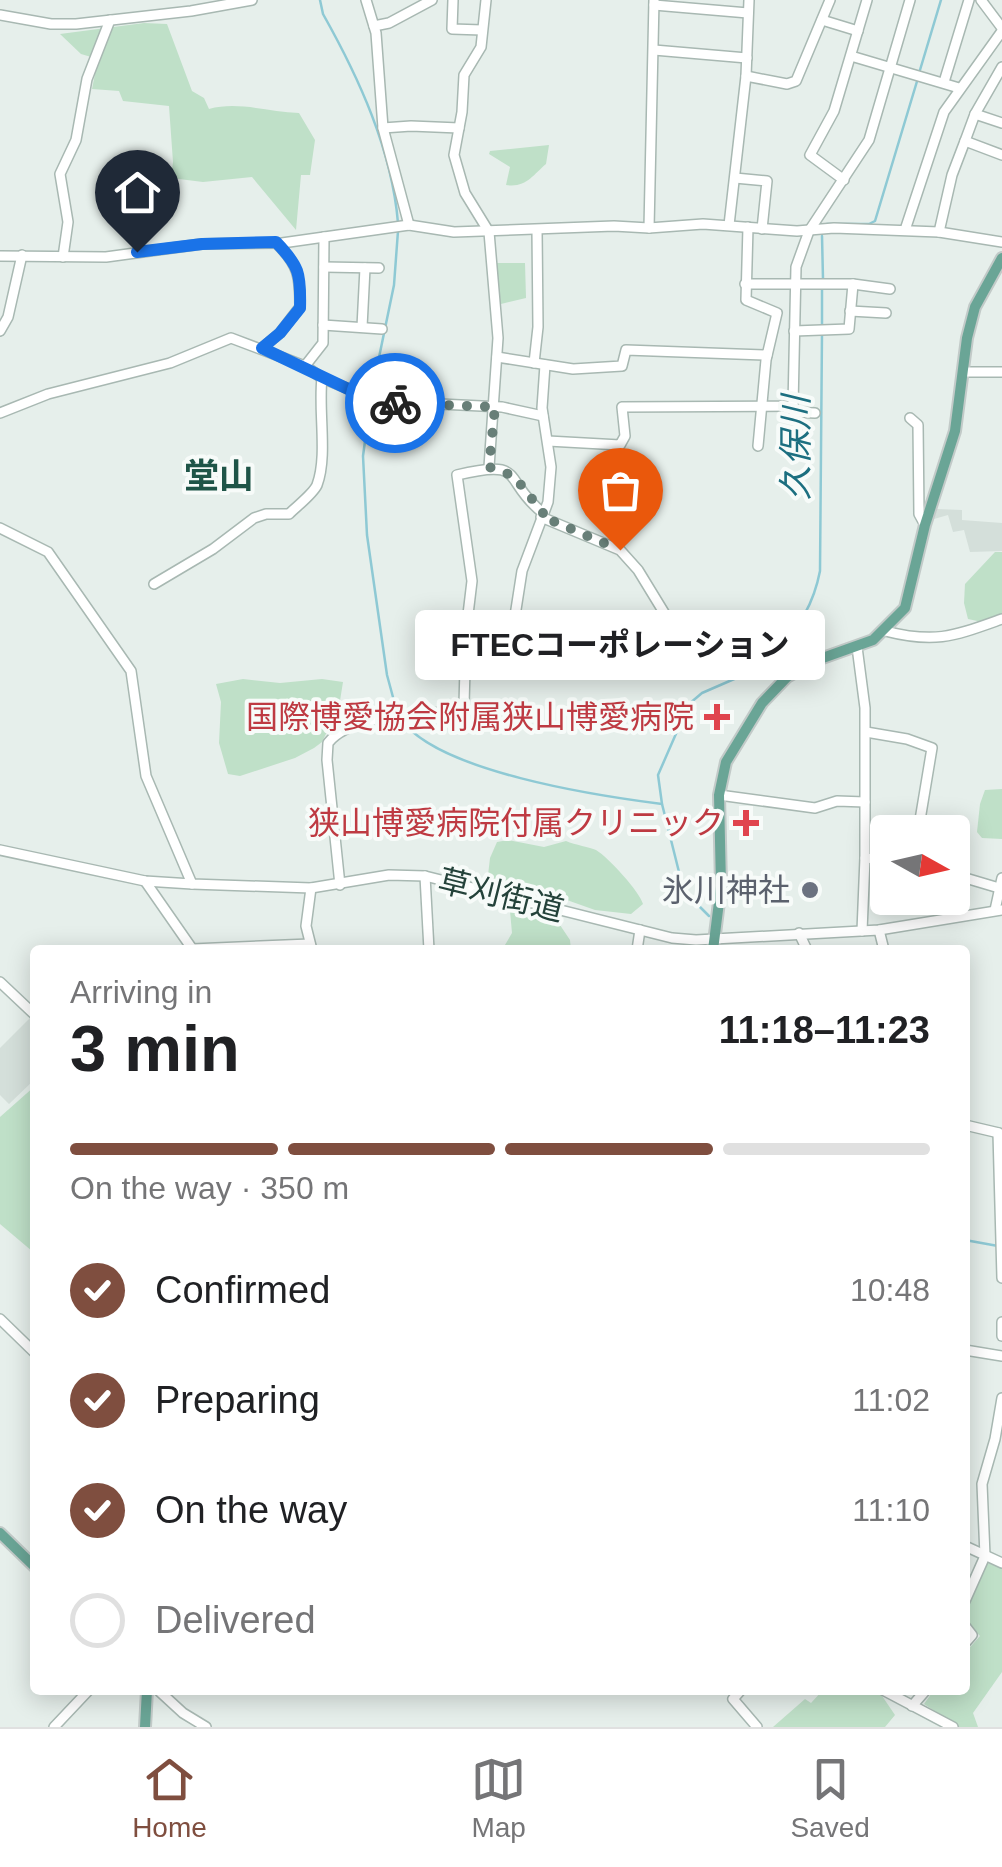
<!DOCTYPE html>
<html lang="en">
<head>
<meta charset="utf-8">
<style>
	body { margin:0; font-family:Arial,"Noto Sans JP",sans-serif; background:#f6f6f6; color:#202124; height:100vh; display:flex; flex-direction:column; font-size:38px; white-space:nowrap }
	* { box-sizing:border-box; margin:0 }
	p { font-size:32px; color:#757577 }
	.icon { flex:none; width:55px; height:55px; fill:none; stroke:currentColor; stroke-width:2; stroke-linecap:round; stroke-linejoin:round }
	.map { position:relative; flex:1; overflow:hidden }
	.panel { position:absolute; left:30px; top:945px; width:940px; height:750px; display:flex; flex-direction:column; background:#fff; border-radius:10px; box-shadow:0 5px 25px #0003 }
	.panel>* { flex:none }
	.needle { width:65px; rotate:98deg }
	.controls { position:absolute; left:870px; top:815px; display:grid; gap:20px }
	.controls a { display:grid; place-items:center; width:100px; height:100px; border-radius:10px; background:#fff; box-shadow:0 5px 25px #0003; font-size:50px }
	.pin { position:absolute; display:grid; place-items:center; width:85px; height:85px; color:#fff; margin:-102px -42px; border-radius:50% 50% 50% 0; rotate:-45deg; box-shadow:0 0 10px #0007 }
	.pin .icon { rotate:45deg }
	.courier { position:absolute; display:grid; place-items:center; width:100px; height:100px; margin:-50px; border:8px solid #1a73e8; border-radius:50%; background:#fff; color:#222; box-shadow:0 2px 12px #0007 }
	.bubble { position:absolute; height:70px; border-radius:10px; background:#fff; box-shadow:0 5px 25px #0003; font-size:32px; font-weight:700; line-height:70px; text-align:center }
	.summary em { font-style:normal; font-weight:700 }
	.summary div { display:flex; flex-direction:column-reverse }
	.summary { display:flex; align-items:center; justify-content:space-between; height:170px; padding:0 40px }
	h1 { font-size:65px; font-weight:700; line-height:75px }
	.bar { display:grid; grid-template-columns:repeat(4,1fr); gap:15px 10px; align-content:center; height:120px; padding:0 40px }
	.bar i { height:12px; border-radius:8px; background:#e0e0e0 }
	.bar .current { background:#7f4e3f }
	.bar p { grid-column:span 4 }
	ol { padding:0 40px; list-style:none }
	li { display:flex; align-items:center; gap:30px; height:110px }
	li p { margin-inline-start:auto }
	li .icon { padding:10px; border-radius:50%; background:#7f4e3f; color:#fff; stroke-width:4 }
	li:last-child { color:#757577 }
	li i { width:55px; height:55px; border:5px solid #e0e0e0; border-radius:50% }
	.dock { display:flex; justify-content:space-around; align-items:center; height:140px; border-top:2px solid #e0e0e0; background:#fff; font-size:28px; color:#757577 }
	.dock a { display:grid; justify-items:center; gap:5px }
	.dock .current { color:#7f4e3f }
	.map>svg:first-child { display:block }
	.built { fill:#d4dfda }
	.green { fill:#bfe0c8 }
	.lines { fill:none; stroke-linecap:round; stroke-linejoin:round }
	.stream { stroke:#8ec9d4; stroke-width:2.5 }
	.minor-casing { stroke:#a8b8b2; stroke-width:12 }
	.major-casing { stroke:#c2cac8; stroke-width:14 }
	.minor { stroke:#fff; stroke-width:9 }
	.major { stroke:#6aa596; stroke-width:10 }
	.done { stroke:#687f78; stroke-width:10; stroke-dasharray:0 18 }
	.route { stroke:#1a73e8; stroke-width:12 }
	.health-dot { fill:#e0444e; stroke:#f7fbf9; stroke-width:4 }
	.worship-dot { fill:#6b7280; stroke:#f7fbf9; stroke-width:4 }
	.labels { text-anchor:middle; stroke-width:8; stroke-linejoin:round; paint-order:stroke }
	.health-label { font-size:32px; fill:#be3a42; stroke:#f7fbf9; text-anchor:end }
	.worship-label { font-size:32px; fill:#5b616d; stroke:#f7fbf9; text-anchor:end }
	.street-label { font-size:32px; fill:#24423a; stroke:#f7fbf9 }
	.water-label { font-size:35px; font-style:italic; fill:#1c6f80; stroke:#f7fbf9 }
	.neighbourhood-label { font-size:35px; font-weight:bold; fill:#1f5548; stroke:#f7fbf9 }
</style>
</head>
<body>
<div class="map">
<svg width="1002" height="1727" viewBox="0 0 1002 1727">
	<rect width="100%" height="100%" fill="#e6efeb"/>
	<!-- built -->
	<g class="built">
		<polygon points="937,509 962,510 962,520 1002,523 1002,551 970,552 964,530 953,532 948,515 934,519"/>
		<polygon points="32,1016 35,1020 32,1033 35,1036 35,1079 9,1104 0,1095 0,1048"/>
	</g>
	<!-- green -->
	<g class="green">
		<path d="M144,23L167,24L192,91L204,98L209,109C238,101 269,112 299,113L315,140L310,175H301L296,230L252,177L203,182L171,178L173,162L169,106L123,101L119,91L92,89L98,59L81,54L60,34Z"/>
		<path d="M549,145L546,164C533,175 526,188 506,185L510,167L489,154L490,151Z"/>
		<polygon points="494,263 525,263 526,298 497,305"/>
		<polygon points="995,552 1002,552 1002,614 982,622 968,619 964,603 965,584"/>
		<polygon points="243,679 280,683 322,679 343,682 339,707 322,742 314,748 295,758 240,776 228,774 219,743 221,702 216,684"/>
		<polygon points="1002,789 1002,839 982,838 977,832 980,804 985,790"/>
		<path d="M508,840L544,847L566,841C575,845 590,847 596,850C608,857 640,892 643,904L631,914L595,910L564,899L487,884L490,858L497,842Z"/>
		<polygon points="517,905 527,907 538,916 556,919 570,940 571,950 502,950 512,933 510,911"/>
		<polygon points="35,1086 35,1250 32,1251 0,1224 0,1117"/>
		<polygon points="987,1563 1002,1568 1002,1672 973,1713 978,1727 959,1727 924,1704 934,1690 965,1690 965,1653 980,1636 965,1619 965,1609"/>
		<polygon points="823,1690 878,1690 895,1715 885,1727 773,1727 805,1699 811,1703"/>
	</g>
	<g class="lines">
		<!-- stream -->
		<g class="stream">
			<path d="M320,0L323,14C359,78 392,150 398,223"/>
			<polyline points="920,70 941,0"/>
			<polyline points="827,224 869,224 875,221 918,78"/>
			<polyline points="822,236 823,279"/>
			<polyline points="822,324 822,287"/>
			<polyline points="371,396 394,285 398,231"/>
			<polyline points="370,404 363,456 367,535 387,675 397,712"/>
			<path d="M777,648C801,627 814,602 820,571L822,332"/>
			<path d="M401,719C437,772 599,796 662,804"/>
			<polyline points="709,916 686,893 681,880 662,804 658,775 689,704 702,693 748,673 769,655"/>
			<polyline points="730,948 731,950"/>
			<polyline points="965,1240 998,1246"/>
		</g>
		<!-- minor casing -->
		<g class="minor-casing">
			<g id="minor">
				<polyline points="366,0 376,33 383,128 409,225"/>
				<polyline points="453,0 452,29 482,30"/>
				<polyline points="486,0 481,47 464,75 462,112 454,155 465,193 489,232 498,338 489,467"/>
				<polyline points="981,0 1002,28"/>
				<polyline points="654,5 748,13"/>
				<polyline points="0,15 51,24 76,24 191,11 252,0"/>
				<polyline points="822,20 858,31"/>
				<polyline points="374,26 389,23 432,0"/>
				<polyline points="654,50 747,58"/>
				<polyline points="851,56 959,88"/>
				<polyline points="1002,67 975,114 965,141 1002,155"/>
				<polyline points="746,76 787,84 796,81 830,0"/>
				<polyline points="944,82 969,0"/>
				<polyline points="975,114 1002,123"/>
				<polyline points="383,128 411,126 459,128"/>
				<polyline points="735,178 767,181 762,229"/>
				<polyline points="844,180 810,155 834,111 867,0"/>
				<polyline points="729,225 746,76 749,0"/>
				<polyline points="748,227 746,300 777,313 766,360 758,446"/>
				<polyline points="649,228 654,0"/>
				<polyline points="905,230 944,112 1002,31"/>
				<polyline points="939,232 952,175 965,141"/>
				<polyline points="0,256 106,257 202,244 282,243 409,225 454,232 614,226 649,228 703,224 797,231 834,228 939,232 1002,242"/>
				<polyline points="63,257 68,222 60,174 76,140 87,79 110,20"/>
				<polyline points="324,267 379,268"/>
				<polyline points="745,284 853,284 890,289"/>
				<polyline points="850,311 886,313"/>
				<polyline points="323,325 382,329"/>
				<polyline points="362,327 365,268"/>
				<polyline points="0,331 8,317 22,255"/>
				<polyline points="794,331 849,329 853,284"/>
				<path d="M262,348L280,333L300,307C300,278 299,265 277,244"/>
				<polyline points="497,357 573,369 622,366 626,350 767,355"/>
				<polyline points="534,363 538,327 537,230"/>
				<polyline points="305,366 323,343 324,237"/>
				<polyline points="963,372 1002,372"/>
				<polyline points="793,406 794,412 815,413"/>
				<polyline points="0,413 48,394 170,363 231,338 305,366 322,378 378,401 502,407 543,416"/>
				<polyline points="910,418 918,425 919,514 925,525"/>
				<polyline points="548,441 620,445 625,436 622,407 793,406 796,267 809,231 869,140 910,0"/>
				<polyline points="541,517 620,550 638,570 682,642"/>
				<polyline points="0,528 48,552 131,671 146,776 192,884"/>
				<path d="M154,584L213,549L254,518L266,514H289C297,506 313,494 317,485C328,456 318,410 322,378"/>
				<polyline points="466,631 554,641 599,632 670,643 771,651 797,670"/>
				<path d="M885,631C936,644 954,636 1002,619"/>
				<polyline points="512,635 522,571 548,502 551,467 542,408 545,365"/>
				<polyline points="857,647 865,708 865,858 888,860"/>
				<polyline points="866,732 907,739 932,748 918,832"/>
				<polyline points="719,795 815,808 837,801 865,802"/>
				<polyline points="0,850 145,881 192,884 311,888 389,875 425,876 672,938 696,940 879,930 1002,910"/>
				<polyline points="952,874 999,888"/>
				<polyline points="425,876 429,950"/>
				<polyline points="145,881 193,950"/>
				<path d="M340,885L327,760L328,743C351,713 424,716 459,710L464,705L466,631L472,581L457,475C528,458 501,480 543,513"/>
				<polyline points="311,888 306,926 312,950"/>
				<polyline points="995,910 1002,878"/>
				<polyline points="879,930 884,950"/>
				<polyline points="862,931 865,858"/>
				<polyline points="799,933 807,950"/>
				<polyline points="192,949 310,944"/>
				<polyline points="637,950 640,930"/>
				<polyline points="0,982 35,1015"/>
				<polyline points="965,1125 999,1133"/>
				<polyline points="998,1133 1002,1278"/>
				<polyline points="0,1319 35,1353"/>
				<polyline points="1002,1322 1002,1336"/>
				<polyline points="965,1350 1002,1356"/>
				<polyline points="965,1546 1002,1563"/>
				<polyline points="965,1601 985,1556 982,1484 995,1439 1002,1398"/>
				<polyline points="965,1626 972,1635 965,1643"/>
				<polyline points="158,1690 183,1713 206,1727"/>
				<polyline points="741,1690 733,1699 757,1727"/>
				<polyline points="883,1690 953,1727"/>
				<polyline points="912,1706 926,1690"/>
				<polyline points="54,1727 89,1690"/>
			</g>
		</g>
		<!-- major casing -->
		<g class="major-casing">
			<g id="major">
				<polyline points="713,950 721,886 719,795 726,762 762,703 787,677 817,660 873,640 905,608 925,525 955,431 967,338 975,307 1002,258"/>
				<polyline points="0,1533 35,1567"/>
				<polyline points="145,1727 147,1690"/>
			</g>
		</g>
		<!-- minor -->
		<use href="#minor" class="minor"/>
		<!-- major -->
		<use href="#major" class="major"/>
	</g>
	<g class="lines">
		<!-- done -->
		<polyline class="done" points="395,403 495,407 489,467 514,476 543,513 541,516 620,550"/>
		<!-- route -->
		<path class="route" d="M137,252L202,244L276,242C299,266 301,273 300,308L280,333L262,348L367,398L395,403"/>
	</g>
	<!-- markers -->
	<g class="health-dot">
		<path d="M712 702h10v10h10v10h-10v10h-10v-10h-10v-10h10z"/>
		<path d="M741 808h10v10h10v10h-10v10h-10v-10h-10v-10h10z"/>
	</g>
	<circle class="worship-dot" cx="810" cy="890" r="10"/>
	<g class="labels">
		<!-- health labels -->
		<g class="health-label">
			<text x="694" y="728">国際博愛協会附属狭山博愛病院</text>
			<text x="724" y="834">狭山博愛病院付属クリニック</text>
		</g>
		<!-- worship labels -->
		<g class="worship-label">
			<text x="790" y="901">氷川神社</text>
		</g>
		<!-- street labels -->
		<g class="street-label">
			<text transform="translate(501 895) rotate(14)" y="11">草刈街道</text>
		</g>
		<!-- water labels -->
		<g class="water-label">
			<text transform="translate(796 448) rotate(-90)" y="12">久保川</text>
		</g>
		<!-- neighbourhood labels -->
		<g class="neighbourhood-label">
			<text x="219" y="488">堂山</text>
		</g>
	</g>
</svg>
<div class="controls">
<a><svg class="needle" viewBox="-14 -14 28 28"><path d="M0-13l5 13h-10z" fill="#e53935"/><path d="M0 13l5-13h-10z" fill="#757577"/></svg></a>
</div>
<div class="pin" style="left:620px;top:550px;background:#ea580c"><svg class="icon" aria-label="bag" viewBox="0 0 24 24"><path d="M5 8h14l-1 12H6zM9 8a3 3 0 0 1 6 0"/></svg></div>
<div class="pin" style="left:137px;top:252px;background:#1f2937"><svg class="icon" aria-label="home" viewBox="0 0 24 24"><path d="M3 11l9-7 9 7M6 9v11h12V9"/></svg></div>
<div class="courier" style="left:395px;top:403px"><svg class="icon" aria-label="bike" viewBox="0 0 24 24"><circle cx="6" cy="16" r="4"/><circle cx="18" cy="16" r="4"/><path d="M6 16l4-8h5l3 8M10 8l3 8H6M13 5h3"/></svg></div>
<div class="bubble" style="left:415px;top:610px;width:410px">FTECコーポレーション</div>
<section class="panel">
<div class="summary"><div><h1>3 min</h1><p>Arriving in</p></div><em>11:18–11:23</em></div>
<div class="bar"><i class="current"></i><i class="current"></i><i class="current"></i><i></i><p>On the way · 350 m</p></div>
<ol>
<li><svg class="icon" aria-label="check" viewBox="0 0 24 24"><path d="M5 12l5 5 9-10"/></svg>Confirmed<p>10:48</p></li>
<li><svg class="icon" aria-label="check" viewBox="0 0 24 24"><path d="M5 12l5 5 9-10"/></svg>Preparing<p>11:02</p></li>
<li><svg class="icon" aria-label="check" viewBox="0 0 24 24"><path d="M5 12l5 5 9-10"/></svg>On the way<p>11:10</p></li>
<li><i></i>Delivered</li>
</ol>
</section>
</div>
<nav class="dock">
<a class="current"><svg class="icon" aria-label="home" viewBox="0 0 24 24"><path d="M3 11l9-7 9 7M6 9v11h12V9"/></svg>Home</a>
<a><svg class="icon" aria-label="map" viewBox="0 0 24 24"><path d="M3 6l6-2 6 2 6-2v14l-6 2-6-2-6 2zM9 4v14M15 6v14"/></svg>Map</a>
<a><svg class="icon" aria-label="saved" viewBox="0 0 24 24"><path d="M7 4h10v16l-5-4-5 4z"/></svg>Saved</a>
</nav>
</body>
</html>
